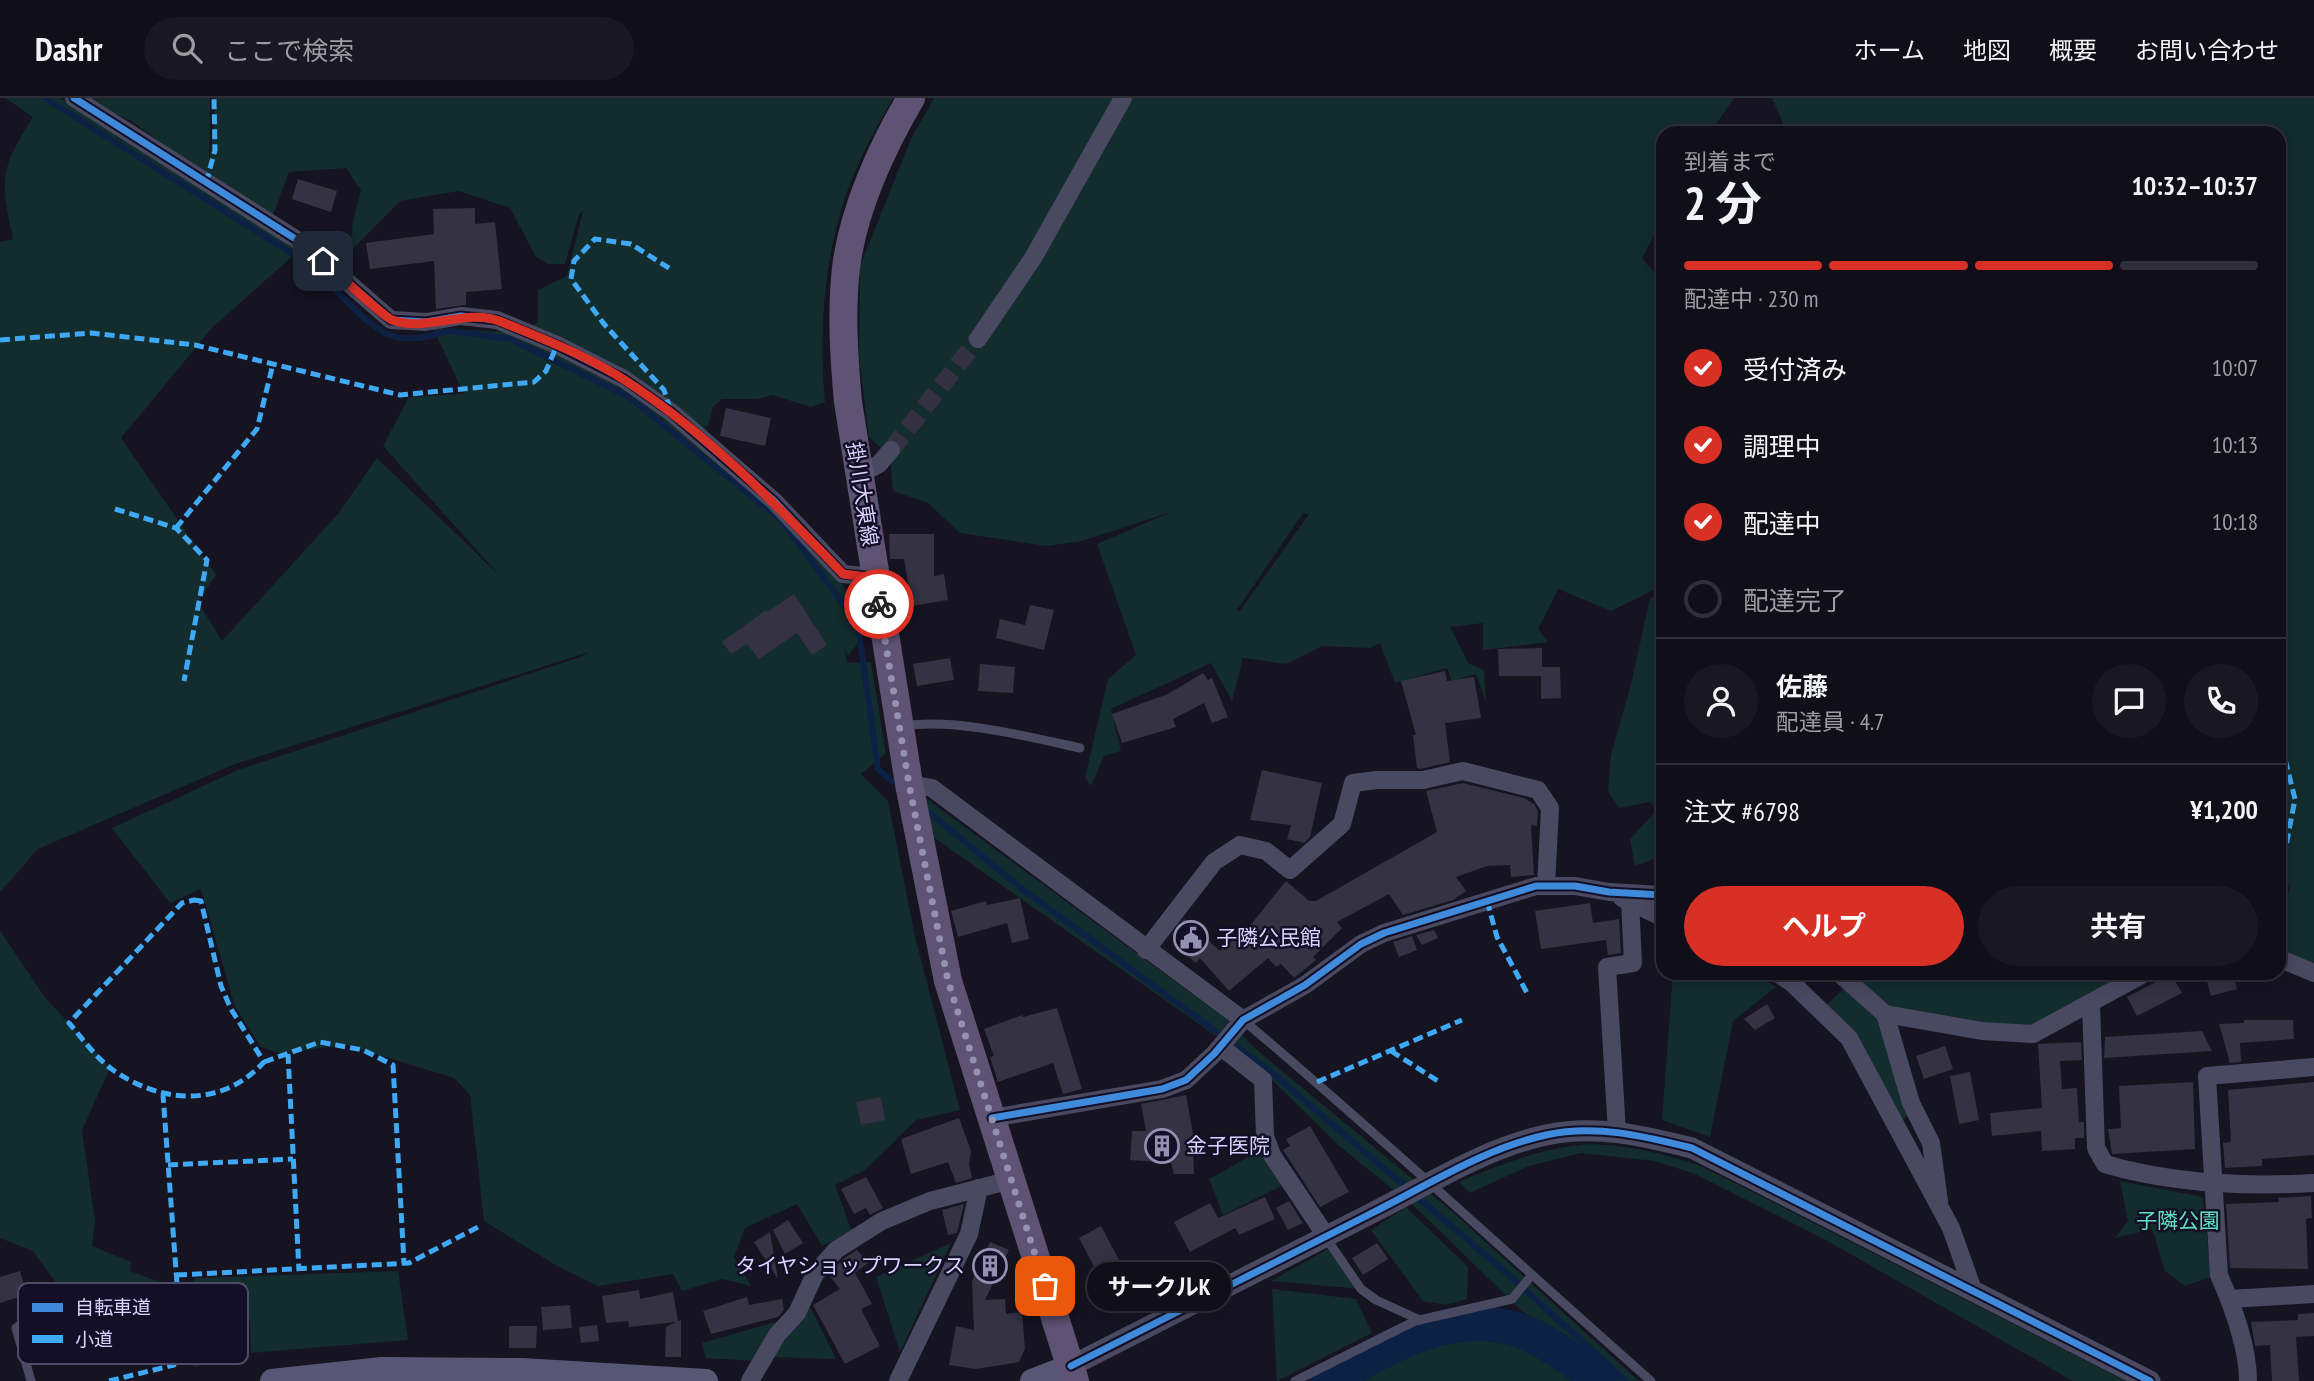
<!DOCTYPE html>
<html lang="ja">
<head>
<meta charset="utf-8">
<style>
	body { margin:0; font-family:"PT Sans Narrow","Noto Sans JP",sans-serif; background:#191822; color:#f1f3f6; height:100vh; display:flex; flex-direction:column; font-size:26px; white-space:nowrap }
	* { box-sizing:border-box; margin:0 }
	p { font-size:23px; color:#9c9ca2 }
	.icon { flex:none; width:38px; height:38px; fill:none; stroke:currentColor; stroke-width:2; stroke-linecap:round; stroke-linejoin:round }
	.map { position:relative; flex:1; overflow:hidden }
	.details { position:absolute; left:1656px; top:28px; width:630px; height:854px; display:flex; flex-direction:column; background:#100f19; border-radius:21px; box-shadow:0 4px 18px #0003,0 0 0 2px #302f38 }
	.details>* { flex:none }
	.pin { position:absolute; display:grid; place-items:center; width:60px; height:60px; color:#fff; margin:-30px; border-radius:14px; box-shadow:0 4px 10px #0006 }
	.courier { position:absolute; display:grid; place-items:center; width:70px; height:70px; margin:-35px; border:5px solid #d93025; border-radius:50%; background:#fff; color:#222; box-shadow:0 2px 9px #0007 }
	.bubble { position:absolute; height:49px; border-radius:24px; background:#100f19; box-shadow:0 4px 18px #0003,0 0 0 2px #302f38; font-size:23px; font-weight:700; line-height:49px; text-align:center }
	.overview em { font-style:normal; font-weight:700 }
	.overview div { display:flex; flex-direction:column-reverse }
	.overview { display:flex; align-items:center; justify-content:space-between; height:119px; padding:0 28px }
	h1 { font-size:46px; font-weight:700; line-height:52px }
	.bar { display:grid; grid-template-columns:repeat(4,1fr); gap:10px 7px; align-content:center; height:84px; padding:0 28px }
	.bar i { height:9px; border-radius:5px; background:#302f38 }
	.bar .active { background:#d93025 }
	.bar p { grid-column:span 4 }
	.line { display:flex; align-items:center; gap:18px; padding:0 28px; border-top:2px solid #302f38 }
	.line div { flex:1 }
	.round { display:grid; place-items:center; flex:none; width:74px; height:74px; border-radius:37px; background:#191822 }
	ol { padding:0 28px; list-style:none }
	li { display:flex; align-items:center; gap:21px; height:77px }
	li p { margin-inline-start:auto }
	li .icon { padding:7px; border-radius:50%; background:#d93025; color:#fff; stroke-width:4 }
	li:last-child { color:#9c9ca2 }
	li i { width:38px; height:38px; border:4px solid #302f38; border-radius:50% }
	.action { display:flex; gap:14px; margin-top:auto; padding:14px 28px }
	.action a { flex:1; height:80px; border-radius:42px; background:#d93025; color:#fff; font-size:28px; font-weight:700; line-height:80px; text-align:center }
	.action a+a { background:#191822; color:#f1f3f6 }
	header { display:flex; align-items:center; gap:42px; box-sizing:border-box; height:98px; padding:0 35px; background:#100f19; border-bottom:2px solid #302f38 }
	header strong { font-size:33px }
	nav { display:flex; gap:38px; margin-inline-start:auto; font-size:24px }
	.search { width:490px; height:63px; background:#191822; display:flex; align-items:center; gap:18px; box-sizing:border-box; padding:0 24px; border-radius:38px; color:#9c9ca2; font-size:26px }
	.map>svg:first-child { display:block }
	.green { fill:#132c2d; fill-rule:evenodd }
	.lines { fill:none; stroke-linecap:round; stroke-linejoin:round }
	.stream { stroke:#0d2144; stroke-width:6 }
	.river { stroke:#0d2144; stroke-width:35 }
	.building { fill:#343243 }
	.minor-tunnel { stroke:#333142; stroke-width:18; stroke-dasharray:18 9; stroke-linecap:butt }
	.service { stroke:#4a4962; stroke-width:9 }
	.minor { stroke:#4a4962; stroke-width:18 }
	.tertiary { stroke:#4a4962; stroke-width:21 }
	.secondary { stroke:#575674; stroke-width:24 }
	.primary { stroke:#5e5373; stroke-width:28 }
	.quiet { stroke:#3fa9f5; stroke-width:5; stroke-dasharray:10 5; stroke-linecap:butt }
	.cycleway-casing { stroke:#130f26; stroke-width:11 }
	.cycleway { stroke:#408adc; stroke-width:7 }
	.done { stroke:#9591b1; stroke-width:7; stroke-dasharray:0 12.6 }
	.route { stroke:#d93025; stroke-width:9 }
	.labels { text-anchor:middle; stroke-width:5; stroke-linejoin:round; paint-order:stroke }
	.street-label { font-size:21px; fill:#d9d4ff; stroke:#130f26 }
	.poi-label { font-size:21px; fill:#d9d4ff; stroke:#130f26; text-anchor:start }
	.park-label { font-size:21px; fill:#5fe0c0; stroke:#130f26 }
	.key { fill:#130f26; stroke:#4e4a67; stroke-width:2 }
	.key-label { font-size:19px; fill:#d9d4ff }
</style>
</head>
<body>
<header>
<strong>Dashr</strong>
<div class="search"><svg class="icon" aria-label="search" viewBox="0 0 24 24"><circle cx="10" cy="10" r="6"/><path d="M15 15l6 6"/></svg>ここで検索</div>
<nav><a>ホーム</a><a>地図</a><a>概要</a><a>お問い合わせ</a></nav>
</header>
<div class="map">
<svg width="2314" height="1283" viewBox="0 0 2314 1283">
	<rect width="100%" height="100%" fill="#161421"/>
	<!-- green -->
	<g class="green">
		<path d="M5,0H60L272,135L305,147L211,231L121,340L216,477L198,504L222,543L338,416L377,360L499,477L383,348L409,299L464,296L433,230L524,235L538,224V192L567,178L583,113L579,116L565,166H548L536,159L510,110L459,93L400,103L350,154L353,123L361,92L346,70L289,74L270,125L130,22L80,0H210L209,65L215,18L213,0H893C881,22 868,44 858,67C825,139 818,226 825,304L811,309L772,297L757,301H722L713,309L708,328H704L726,361L731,384L769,397L840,480L863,539L848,558L845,552L847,565L871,564L886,656L861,676L888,703L915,839L960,1012L916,1022L865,1072L835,1087L852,1134L822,1148L797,1106L745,1130L734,1159L751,1188L722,1181L682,1193L673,1176L598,1188L557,1168L484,1123L470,997L454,980L346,947L280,955L261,949L235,909L201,791L170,805L112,730L238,672L580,559L589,554L235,666L38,751L0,794V144L13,141C0,81 0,71 33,19Z"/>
		<path d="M934,0H1734L1710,35H1662V123L1642,160L1662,184V488L1611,513L1558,491L1538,531L1548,544L1483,552V525L1450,529L1468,565L1484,572L1486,604L1476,576L1452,583L1447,570L1395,585L1380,545L1370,550L1322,548L1286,566L1243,560L1232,603L1211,565L1111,611L1121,653L1104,658L1091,688L1085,680L1108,581L1136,557L1097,446L1171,414L1082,443L1046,448L960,435L928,405L893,393L890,359L869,339L859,258L860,168L911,41ZM1303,415L1309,416L1240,513L1237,512Z"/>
		<polygon points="1772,0 2314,0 2314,872 2278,852 2279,819 2290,791 2278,759 2278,35 1787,35"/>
		<polygon points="1662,495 1662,758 1635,768 1630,741 1657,712 1650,704 1619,710 1608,693 1611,657 1631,586 1650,500"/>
		<polygon points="927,701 1225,920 1258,953 1455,1116 1639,1283 1593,1283 1560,1242 1522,1213 1417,1111 1338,1047 1269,979 1226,945 929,736"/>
		<polygon points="0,833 44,898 110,970 82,1032 95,1123 92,1148 131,1164 130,1173 168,1187 160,1208 96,1195 68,1201 33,1153 0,1140"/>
		<polygon points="1673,875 1715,875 1702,889 1717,875 1752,875 1776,889 1733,923 1710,1039 1662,1022"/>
		<polygon points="1839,875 2144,875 2037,934 1885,916"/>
		<polygon points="1845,889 1879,916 1910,1016 1898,1024 1827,907"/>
		<path d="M1590,1046C1630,1047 1665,1056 1703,1069L2126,1283H2073L1824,1141L1695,1076L1655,1063L1581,1055L1529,1068L1470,1095L1459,1084C1503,1065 1542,1050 1590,1046Z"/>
		<polygon points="1261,1052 1285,1086 1223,1117 1209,1081"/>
		<polygon points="2120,1083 2203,1099 2211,1179 2185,1188 2165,1173 2152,1131 2115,1140 2128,1123"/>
		<polygon points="1406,1109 1468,1169 1467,1201 1446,1207 1423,1203 1371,1132"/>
		<polygon points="951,1145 900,1254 876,1179"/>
		<polygon points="1335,1147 1361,1191 1271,1183"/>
		<polygon points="398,1173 408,1242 251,1255 250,1221 180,1207 195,1180"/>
		<polygon points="1272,1191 1356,1201 1372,1235 1277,1283"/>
		<polygon points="810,1209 836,1261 772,1259"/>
		<path d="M185,1211L247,1223V1252L195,1269C181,1254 183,1231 185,1211Z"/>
		<polygon points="779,1223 754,1263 706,1260 702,1245"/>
		<polygon points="1455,1232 1515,1239 1583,1283 1350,1283"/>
	</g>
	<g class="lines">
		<!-- stream -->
		<g class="stream">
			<polyline points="45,0 307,165 364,220 384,235 399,240 420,240 451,233 510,241 629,299 781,422 852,518 859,535 878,671 892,683"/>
			<polyline points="930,715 1021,790 1271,974 1503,1172 1626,1283"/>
		</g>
		<!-- river -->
		<path class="river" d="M1328,1283C1387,1250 1448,1210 1518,1232C1548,1242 1576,1265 1601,1283"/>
	</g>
	<!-- building -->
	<g class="building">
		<polygon points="298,81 337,93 331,114 292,101"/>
		<polygon points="475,110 475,126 495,124 502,191 466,194 466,207 436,211 434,163 370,171 366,145 434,136 433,111"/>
		<polygon points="726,310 771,320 765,348 720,338"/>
		<polygon points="889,436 934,436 934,478 944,476 948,502 912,508 904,461 890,461"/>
		<polygon points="794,496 827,547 812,557 797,535 759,561 747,546 731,556 722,544 766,512 767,514"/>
		<polygon points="1030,507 1054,512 1044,552 996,540 1000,521 1025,527"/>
		<polygon points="1542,550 1542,569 1560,569 1561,600 1541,601 1541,578 1499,578 1498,551"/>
		<polygon points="950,560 954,582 917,588 913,566"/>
		<polygon points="980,566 1015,569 1013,595 978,593"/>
		<polygon points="1445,573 1447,583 1474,579 1481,620 1445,625 1450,664 1420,671 1417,670 1413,637 1416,637 1401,583"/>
		<polygon points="1203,575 1208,582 1212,580 1228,619 1212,625 1204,605 1173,621 1176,629 1122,645 1112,616 1168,596"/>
		<polygon points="1262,672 1322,685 1310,739 1304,745 1287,741 1291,727 1250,722"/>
		<polygon points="1463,685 1524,700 1534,706 1538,713 1537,728 1531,727 1534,777 1511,779 1510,767 1487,768 1456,779 1466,793 1453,802 1403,817 1389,796 1337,824 1342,830 1313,859 1316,862 1294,880 1281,866 1276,869 1268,860 1229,893 1200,860 1196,865 1181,852 1184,846 1172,837 1184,821 1220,853 1248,830 1286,783 1309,803 1316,803 1437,734 1426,693"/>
		<polygon points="1020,800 1029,841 1012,845 1007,825 958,839 951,813 986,803 987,807"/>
		<polygon points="1590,805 1593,825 1619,821 1621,855 1608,857 1606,842 1541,851 1535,813"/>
		<polygon points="1434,832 1438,840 1422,847 1416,837"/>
		<polygon points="1412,838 1417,852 1399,859 1393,844"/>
		<polygon points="2221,875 2233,875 2237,891 2211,898 2206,879"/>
		<polygon points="2171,876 2182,895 2137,918 2127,899"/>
		<polygon points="1767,906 1775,920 1755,932 1744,921"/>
		<polygon points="1057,910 1082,991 1063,996 1053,965 998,984 990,959 994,958 984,931 1022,917 1023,919"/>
		<polygon points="2244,922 2293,922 2294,941 2240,945 2241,964 2230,965 2219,926 2244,925"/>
		<polygon points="2202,933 2212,953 2104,960 2105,939"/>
		<polygon points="2081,944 2082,962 2060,963 2062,991 2077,990 2079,1024 2084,1024 2084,1040 2075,1040 2075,1051 2042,1053 2041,1033 1992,1038 1990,1015 2042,1010 2038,946"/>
		<polygon points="1945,948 1953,971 1924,981 1916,958"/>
		<polygon points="1970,974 1979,1022 1959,1026 1950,978"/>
		<polygon points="2193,984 2195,1051 2112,1056 2108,1031 2121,1030 2119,988"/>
		<polygon points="2314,984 2314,1057 2262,1061 2262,1068 2225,1070 2223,1045 2231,1044 2228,992"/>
		<polygon points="1186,997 1193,1036 1194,1076 1174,1076 1171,1065 1130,1062 1132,1033 1146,1033 1141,1006"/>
		<polygon points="881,999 885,1022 861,1027 856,1004"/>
		<polygon points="959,1020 971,1053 969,1067 972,1080 956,1085 948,1064 911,1076 901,1041"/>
		<polygon points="1310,1028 1349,1094 1320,1109 1283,1052 1290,1048 1286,1041"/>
		<polygon points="866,1079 883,1110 870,1117 866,1110 854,1116 841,1091"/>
		<polygon points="2311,1098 2312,1120 2306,1121 2308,1171 2230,1170 2226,1106 2279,1104 2278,1100"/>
		<polygon points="1265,1099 1275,1121 1239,1137 1235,1130 1190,1154 1174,1124 1210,1105 1218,1120"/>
		<polygon points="1289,1103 1303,1125 1288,1132 1276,1110"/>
		<polygon points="964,1106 957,1135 948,1137 942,1112"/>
		<polygon points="788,1122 803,1145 785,1156 773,1132"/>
		<polygon points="1101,1128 1128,1179 1106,1191 1079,1140"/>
		<polygon points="770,1134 778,1181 754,1144"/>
		<polygon points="990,1144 1009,1152 985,1202 1005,1201 1006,1216 1022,1214 1025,1251 1019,1264 976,1271 949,1267 956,1228 974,1232 972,1183"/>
		<polygon points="1377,1145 1388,1161 1363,1177 1352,1160"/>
		<polygon points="857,1152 868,1165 855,1175 872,1206 861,1211 880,1248 845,1266 813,1207 840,1191 829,1177 843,1161"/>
		<polygon points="20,1173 27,1196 0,1205 0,1179"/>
		<polygon points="639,1192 640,1201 673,1194 678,1223 681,1222 681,1259 665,1259 666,1229 676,1224 629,1229 628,1223 606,1225 602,1198"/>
		<polygon points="747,1199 749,1207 782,1201 784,1212 778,1219 711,1236 703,1213"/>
		<polygon points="570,1207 572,1230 543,1232 541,1209"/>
		<polygon points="2314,1215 2314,1238 2296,1239 2299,1283 2272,1283 2270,1247 2255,1248 2251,1224 2298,1222 2298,1216"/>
		<polygon points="597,1227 599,1243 581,1245 579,1229"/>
		<polygon points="509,1228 537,1228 536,1250 509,1250"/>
	</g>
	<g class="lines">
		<!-- minor-tunnel -->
		<polyline class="minor-tunnel" points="891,352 978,241"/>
		<!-- service -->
		<g class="service">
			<path d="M905,628C955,620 1030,639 1080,650"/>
			<path d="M1243,922C1382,1039 1515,1163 1651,1283"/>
			<polyline points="1326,1140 1361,1191 1376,1202 1420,1222"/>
			<polyline points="31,1283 16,1230 38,1213"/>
			<polyline points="1295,1283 1415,1223 1512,1201 1531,1178"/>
		</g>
		<!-- minor -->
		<g class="minor">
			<polyline points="74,0 305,147 391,222 426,224 461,218 497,222 557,247 624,281 671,314 774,403 843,476 875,479"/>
			<polyline points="978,241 1033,160 1123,0"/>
			<polyline points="858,377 879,366 891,352"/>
			<polyline points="909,686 932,690 1243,922"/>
			<polyline points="1622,800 1662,819"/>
			<polyline points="1146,852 1214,764 1240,747 1266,753 1290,772 1342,726 1353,685 1377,682 1423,682 1463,673 1538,692 1550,710 1546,788"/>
			<polyline points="2278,860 2314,875"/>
			<polyline points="1777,875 1792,885 1849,940 1951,1130 1973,1192"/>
			<polyline points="1839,875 1885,916 1982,933 2033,936 2145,875"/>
			<path d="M2091,907L2096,1050L2105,1066C2173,1086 2244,1089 2314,1085"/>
			<polyline points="1885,916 1911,1005 1931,1045 1939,1103"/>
			<polyline points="1221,949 1263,982 1265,1038 1272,1057 1326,1138"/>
			<polyline points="992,1020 1162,991 1186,982 1214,956 1243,922 1305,887 1361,846 1384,835 1536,788 1575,788 1609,794 1662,797"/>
			<polyline points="1617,1034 1607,869 1633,865 1630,803"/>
			<polyline points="2230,1201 2314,1196"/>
			<polyline points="750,1283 777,1237 797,1215 815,1176 836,1152 882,1123 930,1103 1011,1082"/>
			<polyline points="898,1283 969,1136 979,1090"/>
			<path d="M2248,1283C2248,1248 2233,1209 2219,1177L2207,978L2314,969"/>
		</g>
		<!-- tertiary -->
		<path class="tertiary" d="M1071,1268C1171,1217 1272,1166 1372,1115C1428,1087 1485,1050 1546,1037C1595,1026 1644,1038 1692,1050L2150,1283"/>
		<!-- secondary -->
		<g class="secondary">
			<polyline points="272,1283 382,1271 522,1272 706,1283"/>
			<polyline points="1032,1283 1071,1268"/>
		</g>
		<!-- primary -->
		<path class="primary" d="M911,0C882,49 853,112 846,170C841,214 844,260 848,304L909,686L948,883L1075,1283"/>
		<!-- quiet -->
		<g class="quiet">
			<polyline points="206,85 215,52 214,0"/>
			<polyline points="0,242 92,235 195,247 400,297 534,284 546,273 557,247"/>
			<polyline points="670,311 664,292 604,226 571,181 574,163 595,141 631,146 672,172"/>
			<polyline points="115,411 176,430 207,462 184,583"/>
			<polyline points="176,430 257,331 273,266"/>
			<polyline points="2278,633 2295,701 2278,790"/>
			<path d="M194,802L201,803L221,888L231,911L264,964C222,1010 162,1006 113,972C96,960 82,940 69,925L182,805Z"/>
			<polyline points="1487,803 1497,839 1527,895"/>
			<polyline points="1391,953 1441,985"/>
			<polyline points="288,956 299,1173"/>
			<polyline points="264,964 320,944 363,952 393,967 404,1165"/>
			<polyline points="1317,984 1462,922"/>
			<polyline points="168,1067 293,1061"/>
			<polyline points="177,1177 409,1165 480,1128"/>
			<polyline points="109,1283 174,1267 173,1207 177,1186 163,997"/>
		</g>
		<!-- cycleway casing -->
		<g class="cycleway-casing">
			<g id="cycleway">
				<polyline points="74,0 305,147 391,222 426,224 461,218 497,222 557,247 624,281 671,314 774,403 843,476 875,479"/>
				<polyline points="992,1020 1162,991 1186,982 1214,956 1243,922 1305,887 1361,846 1384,835 1536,788 1575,788 1609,794 1662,797"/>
				<path d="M1071,1268C1171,1217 1272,1166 1372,1115C1428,1087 1485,1050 1546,1037C1595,1026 1644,1038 1692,1050L2150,1283"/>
			</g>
		</g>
		<!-- cycleway -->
		<use href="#cycleway" class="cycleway"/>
	</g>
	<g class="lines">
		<!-- done -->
		<polyline class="done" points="879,506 909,686 948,883 1045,1188"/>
		<!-- route -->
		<path class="route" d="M323,163C336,174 381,217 392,222C427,235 466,209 502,224C543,241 588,258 626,283C708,336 776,406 843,476L875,480L879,506"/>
	</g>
	<!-- icons -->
	<defs>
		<g id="civic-ring" transform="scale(1.75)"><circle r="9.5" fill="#130f26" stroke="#9591b1" stroke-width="1.5"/><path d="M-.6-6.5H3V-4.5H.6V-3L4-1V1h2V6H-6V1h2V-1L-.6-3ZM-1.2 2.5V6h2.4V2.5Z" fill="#9591b1"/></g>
		<g id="building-ring" transform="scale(1.75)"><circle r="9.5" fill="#130f26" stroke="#9591b1" stroke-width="1.5"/><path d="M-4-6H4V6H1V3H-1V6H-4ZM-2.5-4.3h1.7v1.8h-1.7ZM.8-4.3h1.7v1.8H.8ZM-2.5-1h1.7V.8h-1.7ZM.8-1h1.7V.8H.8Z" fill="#9591b1"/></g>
	</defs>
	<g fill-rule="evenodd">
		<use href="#civic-ring" x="1191" y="840"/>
		<use href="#building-ring" x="1162" y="1048"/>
		<use href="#building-ring" x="990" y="1168"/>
	</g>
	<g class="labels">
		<!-- street labels -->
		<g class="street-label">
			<text transform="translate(862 396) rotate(81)" y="7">掛川大東線</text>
		</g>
		<!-- poi labels -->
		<g class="poi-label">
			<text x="1216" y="847">子隣公民館</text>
			<text x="1186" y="1055">金子医院</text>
			<text x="965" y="1175" text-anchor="end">タイヤショップワークス</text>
		</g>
		<!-- park labels -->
		<g class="park-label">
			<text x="2178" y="1130">子隣公園</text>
		</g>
	</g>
	<!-- legend -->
	<rect x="18" y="1185" width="230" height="81" rx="10" class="key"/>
	<rect x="32" y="1205" width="31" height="9" fill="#408adc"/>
	<rect x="32" y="1237" width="31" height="8" fill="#3fa9f5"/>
	<g class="key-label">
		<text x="75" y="1216">自転車道</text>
		<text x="75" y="1248">小道</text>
	</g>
</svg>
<div class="pin" style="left:1045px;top:1188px;background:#ea580c"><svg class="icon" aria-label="bag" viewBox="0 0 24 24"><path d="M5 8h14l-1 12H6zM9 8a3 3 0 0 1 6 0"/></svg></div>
<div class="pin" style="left:323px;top:163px;background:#1f2937"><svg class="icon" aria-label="home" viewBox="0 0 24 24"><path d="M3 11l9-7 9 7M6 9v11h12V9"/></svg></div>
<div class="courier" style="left:879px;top:506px"><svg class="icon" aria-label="bike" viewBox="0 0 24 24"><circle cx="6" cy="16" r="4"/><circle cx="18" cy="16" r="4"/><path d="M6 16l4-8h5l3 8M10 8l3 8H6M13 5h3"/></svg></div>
<div class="bubble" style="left:1087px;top:1164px;width:144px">サークルK</div>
<section class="details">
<div class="overview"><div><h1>2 分</h1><p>到着まで</p></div><em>10:32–10:37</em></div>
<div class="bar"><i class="active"></i><i class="active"></i><i class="active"></i><i></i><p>配達中 · 230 m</p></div>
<ol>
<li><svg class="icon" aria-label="check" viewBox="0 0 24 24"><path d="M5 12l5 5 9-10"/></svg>受付済み<p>10:07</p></li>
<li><svg class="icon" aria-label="check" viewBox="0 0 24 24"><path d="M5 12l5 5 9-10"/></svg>調理中<p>10:13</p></li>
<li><svg class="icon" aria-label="check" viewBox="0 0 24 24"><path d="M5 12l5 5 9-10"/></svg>配達中<p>10:18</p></li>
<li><i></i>配達完了</li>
</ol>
<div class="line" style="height:126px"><a class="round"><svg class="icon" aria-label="person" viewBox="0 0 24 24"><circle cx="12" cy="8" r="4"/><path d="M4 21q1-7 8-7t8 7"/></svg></a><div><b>佐藤</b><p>配達員 · 4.7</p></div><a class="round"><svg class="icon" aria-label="chat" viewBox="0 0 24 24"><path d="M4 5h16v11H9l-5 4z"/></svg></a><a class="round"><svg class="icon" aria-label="phone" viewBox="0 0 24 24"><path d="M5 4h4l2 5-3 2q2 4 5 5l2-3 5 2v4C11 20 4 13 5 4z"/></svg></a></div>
<div class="line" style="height:91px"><div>注文 #6798</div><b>¥1,200</b></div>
<div class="action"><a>ヘルプ</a><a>共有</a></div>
</section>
</div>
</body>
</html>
